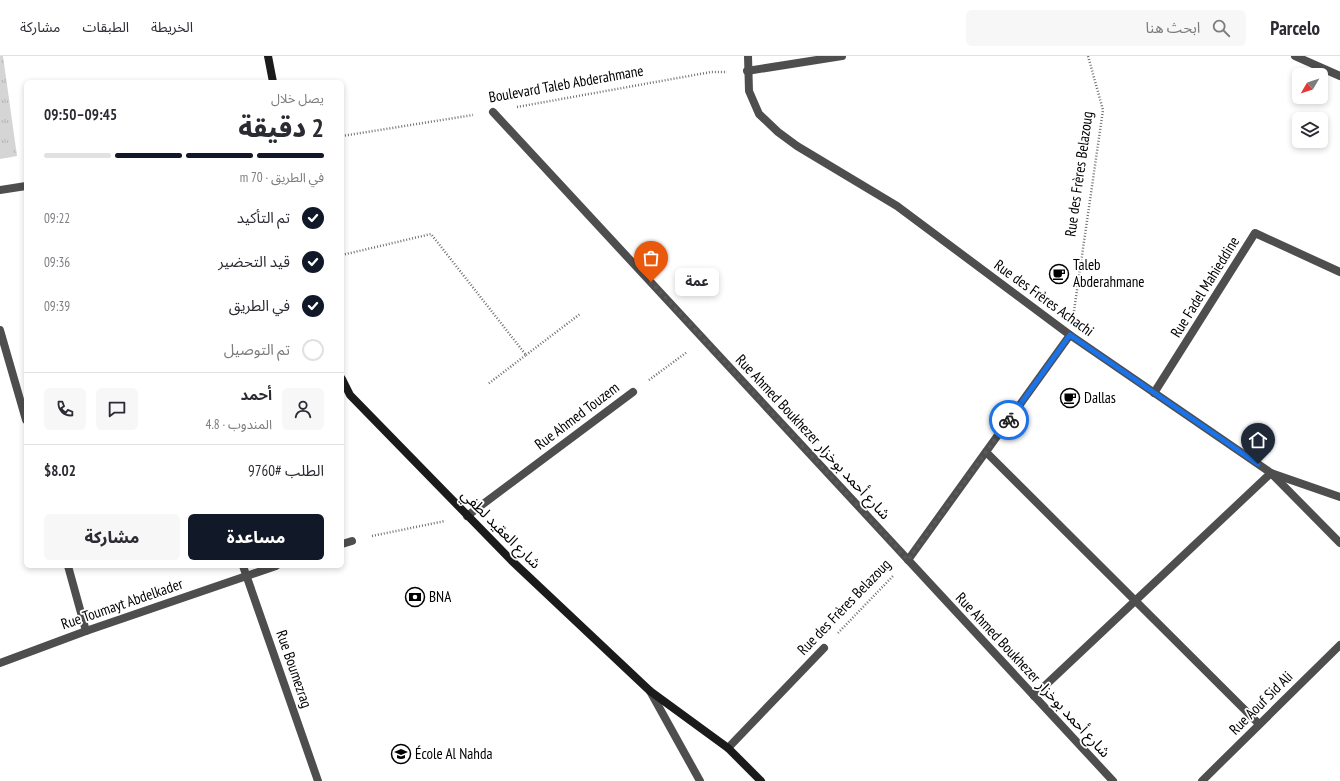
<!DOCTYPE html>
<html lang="ar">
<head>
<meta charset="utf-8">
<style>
	body { margin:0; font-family:"PT Sans Narrow","Noto Sans Arabic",sans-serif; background:#f7f7f7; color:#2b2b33; direction:rtl; height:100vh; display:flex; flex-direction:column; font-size:15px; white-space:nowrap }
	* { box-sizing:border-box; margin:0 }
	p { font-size:13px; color:#7c7c81 }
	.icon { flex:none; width:22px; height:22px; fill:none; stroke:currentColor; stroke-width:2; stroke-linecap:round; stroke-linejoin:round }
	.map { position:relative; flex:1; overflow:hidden; direction:ltr }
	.panel { position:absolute; left:24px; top:24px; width:320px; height:488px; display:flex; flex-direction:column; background:#fff; border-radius:6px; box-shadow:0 2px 6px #0003; direction:rtl }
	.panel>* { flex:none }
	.needle { width:26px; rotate:231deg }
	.tools { position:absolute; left:1292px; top:12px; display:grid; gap:8px }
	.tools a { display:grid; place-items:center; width:36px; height:36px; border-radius:6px; background:#fff; box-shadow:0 2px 6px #0003; font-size:20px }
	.pin { position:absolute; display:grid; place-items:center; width:34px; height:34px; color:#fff; margin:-41px -17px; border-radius:50% 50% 50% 0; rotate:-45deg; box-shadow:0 0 4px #0007 }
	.pin .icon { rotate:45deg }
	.courier { position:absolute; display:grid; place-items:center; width:40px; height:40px; margin:-20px; border:3px solid #1a73e8; border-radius:50%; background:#fff; color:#222; box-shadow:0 1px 5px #0007 }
	.bubble { position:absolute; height:28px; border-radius:6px; background:#fff; box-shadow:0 2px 6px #0003; font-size:13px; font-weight:800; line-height:28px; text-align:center; direction:rtl }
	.overview em { font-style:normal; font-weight:800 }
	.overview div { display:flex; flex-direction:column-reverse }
	.overview { display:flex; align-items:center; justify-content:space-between; height:68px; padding:0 20px }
	h1 { font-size:26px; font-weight:800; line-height:30px }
	.bar { display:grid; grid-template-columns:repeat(4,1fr); gap:6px 4px; align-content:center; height:48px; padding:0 20px }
	.bar i { height:5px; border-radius:3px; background:#e1e1e2 }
	.bar .current { background:#111827 }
	.bar p { grid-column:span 4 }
	.line { display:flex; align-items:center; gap:10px; padding:0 20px; border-top:1px solid #e1e1e2 }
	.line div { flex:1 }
	.round { display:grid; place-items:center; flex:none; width:42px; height:42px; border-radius:6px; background:#f7f7f7 }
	ol { padding:0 20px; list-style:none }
	li { display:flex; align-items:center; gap:12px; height:44px }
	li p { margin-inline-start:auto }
	li .icon { padding:4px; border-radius:50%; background:#111827; color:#fff; stroke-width:4 }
	li:last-child { color:#7c7c81 }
	li i { width:22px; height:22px; border:2px solid #e1e1e2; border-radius:50% }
	.primary-button { display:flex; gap:8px; margin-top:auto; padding:8px 20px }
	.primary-button a { flex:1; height:46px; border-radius:6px; background:#111827; color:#fff; font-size:16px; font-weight:800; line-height:46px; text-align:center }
	.primary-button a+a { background:#f7f7f7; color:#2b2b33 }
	header { display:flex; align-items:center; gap:24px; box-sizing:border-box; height:56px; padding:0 20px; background:#fff; border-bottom:1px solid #e1e1e2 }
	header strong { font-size:19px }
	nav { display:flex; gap:22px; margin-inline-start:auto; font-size:14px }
	.search { width:280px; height:36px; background:#f7f7f7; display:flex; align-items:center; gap:10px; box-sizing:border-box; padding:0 14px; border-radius:6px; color:#7c7c81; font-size:15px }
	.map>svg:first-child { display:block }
	.grass { fill:url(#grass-tufts) }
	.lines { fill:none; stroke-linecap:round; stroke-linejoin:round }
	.path { stroke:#707070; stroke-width:2.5; stroke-dasharray:1 2; stroke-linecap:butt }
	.minor { stroke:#4e4e4e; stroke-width:8 }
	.tertiary { stroke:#4e4e4e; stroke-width:8 }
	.secondary { stroke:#1b1b1b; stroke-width:8 }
	.done { stroke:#595959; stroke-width:4; stroke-dasharray:0 7.2 }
	.route { stroke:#1a73e8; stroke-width:5 }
	.labels { text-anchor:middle; stroke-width:3.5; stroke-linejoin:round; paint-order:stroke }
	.street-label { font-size:15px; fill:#000; stroke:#fff }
	.poi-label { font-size:15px; fill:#000; stroke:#fff; text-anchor:start }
</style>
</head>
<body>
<header>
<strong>Parcelo</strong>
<div class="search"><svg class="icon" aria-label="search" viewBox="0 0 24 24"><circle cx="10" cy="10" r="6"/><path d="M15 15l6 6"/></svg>ابحث هنا</div>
<nav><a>الخريطة</a><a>الطبقات</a><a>مشاركة</a></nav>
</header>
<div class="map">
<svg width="1340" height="725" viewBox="0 0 1340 725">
	<defs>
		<pattern id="grass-tufts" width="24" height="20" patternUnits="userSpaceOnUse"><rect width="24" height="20" fill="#d5d5d5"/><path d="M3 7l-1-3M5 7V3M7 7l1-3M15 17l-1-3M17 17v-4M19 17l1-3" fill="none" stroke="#b5b5b5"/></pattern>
	</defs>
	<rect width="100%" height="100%" fill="#fff"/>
	<!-- grass -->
	<polygon class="grass" points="0,0 3,0 17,100 0,103"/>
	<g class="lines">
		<!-- path -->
		<g class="path">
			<polyline points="517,51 711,16 727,16"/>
			<polyline points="342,80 473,59"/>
			<polyline points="342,199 431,178 526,299 488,328"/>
			<polyline points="1074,255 1103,54 1088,0"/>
			<polyline points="526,299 580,258"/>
			<polyline points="649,324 687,296"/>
			<polyline points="372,480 445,465"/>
			<polyline points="838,577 894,519"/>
		</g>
		<!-- minor -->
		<g class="minor">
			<polyline points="1295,0 1340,20"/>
			<polyline points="747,15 842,0"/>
			<polyline points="493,56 1113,725"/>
			<polyline points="0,134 26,130"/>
			<polyline points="0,274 26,364"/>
			<polyline points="1154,337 1255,177 1340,216"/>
			<polyline points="986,396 1259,668"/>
			<polyline points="467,460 633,336"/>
			<polyline points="342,488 352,485"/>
			<polyline points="908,504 1070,279"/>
			<polyline points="68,510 86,575"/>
			<polyline points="243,510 318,725"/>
			<polyline points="0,607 86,575 276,510"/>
			<polyline points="1034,640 1271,417 1340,441"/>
			<polyline points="728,692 824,592"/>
			<polyline points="1202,725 1340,589"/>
		</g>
		<!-- tertiary -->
		<g class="tertiary">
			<polyline points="748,0 749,35 759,58 778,76 797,90 897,150 1070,279 1271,417 1340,487"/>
			<polyline points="650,635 700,725"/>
		</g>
		<!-- secondary -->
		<g class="secondary">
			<polyline points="268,0 273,26"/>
			<polyline points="342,323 350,339 512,505 650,635 728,692 761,725"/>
		</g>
	</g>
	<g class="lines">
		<!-- done -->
		<polyline class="done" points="651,226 908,504 1009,364"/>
		<!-- route -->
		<polyline class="route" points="1009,364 1070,279 1258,408"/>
	</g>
	<!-- icons -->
	<defs>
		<g id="cafe-ring" transform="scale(1)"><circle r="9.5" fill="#fff" stroke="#000" stroke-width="1.5"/><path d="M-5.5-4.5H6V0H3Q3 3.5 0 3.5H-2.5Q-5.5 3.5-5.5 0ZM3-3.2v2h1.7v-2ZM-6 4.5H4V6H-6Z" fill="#000"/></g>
		<g id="bank-ring" transform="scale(1)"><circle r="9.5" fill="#fff" stroke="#000" stroke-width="1.5"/><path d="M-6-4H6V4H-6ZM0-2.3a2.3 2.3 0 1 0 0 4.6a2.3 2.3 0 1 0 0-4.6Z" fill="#000"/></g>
		<g id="school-ring" transform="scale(1)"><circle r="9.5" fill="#fff" stroke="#000" stroke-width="1.5"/><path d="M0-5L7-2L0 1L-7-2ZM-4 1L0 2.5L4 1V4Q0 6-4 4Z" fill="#000"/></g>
	</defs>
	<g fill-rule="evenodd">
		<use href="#cafe-ring" x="1059" y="218"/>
		<use href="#cafe-ring" x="1070" y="342"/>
		<use href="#bank-ring" x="415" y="541"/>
		<use href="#school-ring" x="401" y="698"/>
	</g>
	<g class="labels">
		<!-- street labels -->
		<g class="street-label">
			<text transform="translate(566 28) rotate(-10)" y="5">Boulevard Taleb Abderahmane</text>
			<text transform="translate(1079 118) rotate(-82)" y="5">Rue des Frères Belazoug</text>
			<text transform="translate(1205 231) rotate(-58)" y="5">Rue Fadel Mahieddine</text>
			<text transform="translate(1044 242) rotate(36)" y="5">Rue des Frères Achachi</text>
			<text transform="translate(577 360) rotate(-37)" y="5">Rue Ahmed Touzem</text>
			<text transform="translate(813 381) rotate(47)" y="5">Rue Ahmed Boukhezer شارع أحمد بوخزار</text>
			<text transform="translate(501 473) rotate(45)" y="5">شارع العقيد لطفي</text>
			<text transform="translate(122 548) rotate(-19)" y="5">Rue Toumayt Abdelkader</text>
			<text transform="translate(844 551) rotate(-46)" y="5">Rue des Frères Belazoug</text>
			<text transform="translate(294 613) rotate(71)" y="5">Rue Boumezrag</text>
			<text transform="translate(1033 619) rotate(47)" y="5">Rue Ahmed Boukhezer شارع أحمد بوخزار</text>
			<text transform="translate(1261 647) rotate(-45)" y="5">Rue Aouf Sid Ali</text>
		</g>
		<!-- poi labels -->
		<g class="poi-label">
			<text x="1073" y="214">Taleb<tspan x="1073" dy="17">Abderahmane</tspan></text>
			<text x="1084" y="347">Dallas</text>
			<text x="429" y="546">BNA</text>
			<text x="415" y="703">École Al Nahda</text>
		</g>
	</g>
</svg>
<div class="tools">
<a><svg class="needle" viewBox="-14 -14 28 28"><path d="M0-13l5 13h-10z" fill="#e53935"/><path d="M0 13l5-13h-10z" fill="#7c7c81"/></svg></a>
<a><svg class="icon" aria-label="layers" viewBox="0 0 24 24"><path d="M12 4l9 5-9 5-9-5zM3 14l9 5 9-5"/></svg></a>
</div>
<div class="pin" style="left:651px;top:226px;background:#ea580c"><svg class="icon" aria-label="bag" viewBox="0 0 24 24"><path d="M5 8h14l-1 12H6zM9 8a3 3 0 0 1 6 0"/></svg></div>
<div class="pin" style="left:1258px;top:408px;background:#1f2937"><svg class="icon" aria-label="home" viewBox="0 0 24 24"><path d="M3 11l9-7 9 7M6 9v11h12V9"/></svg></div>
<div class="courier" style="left:1009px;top:364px"><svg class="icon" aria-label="bike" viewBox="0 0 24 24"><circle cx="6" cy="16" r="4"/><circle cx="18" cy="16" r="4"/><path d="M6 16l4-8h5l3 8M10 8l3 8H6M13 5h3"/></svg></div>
<div class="bubble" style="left:675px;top:212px;width:44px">عمة</div>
<section class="panel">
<div class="overview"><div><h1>2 دقيقة</h1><p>يصل خلال</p></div><em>09:45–09:50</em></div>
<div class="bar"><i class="current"></i><i class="current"></i><i class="current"></i><i></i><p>في الطريق · 70 m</p></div>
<ol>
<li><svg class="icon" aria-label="check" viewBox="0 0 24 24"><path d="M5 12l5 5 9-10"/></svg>تم التأكيد<p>09:22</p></li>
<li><svg class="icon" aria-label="check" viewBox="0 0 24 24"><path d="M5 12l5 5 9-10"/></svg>قيد التحضير<p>09:36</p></li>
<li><svg class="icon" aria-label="check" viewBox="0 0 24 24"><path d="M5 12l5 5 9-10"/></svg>في الطريق<p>09:39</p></li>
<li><i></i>تم التوصيل</li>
</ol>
<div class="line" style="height:72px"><a class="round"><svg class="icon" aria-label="person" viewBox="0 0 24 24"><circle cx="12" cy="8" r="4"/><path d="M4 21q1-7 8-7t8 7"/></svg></a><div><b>أحمد</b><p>المندوب · 4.8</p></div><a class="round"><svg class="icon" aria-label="chat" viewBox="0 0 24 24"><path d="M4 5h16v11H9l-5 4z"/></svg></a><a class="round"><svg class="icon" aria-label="phone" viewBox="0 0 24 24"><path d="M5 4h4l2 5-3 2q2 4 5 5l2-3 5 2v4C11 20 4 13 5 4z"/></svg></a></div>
<div class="line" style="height:52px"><div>الطلب #9760</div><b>$8.02</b></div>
<div class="primary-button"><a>مساعدة</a><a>مشاركة</a></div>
</section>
</div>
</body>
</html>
